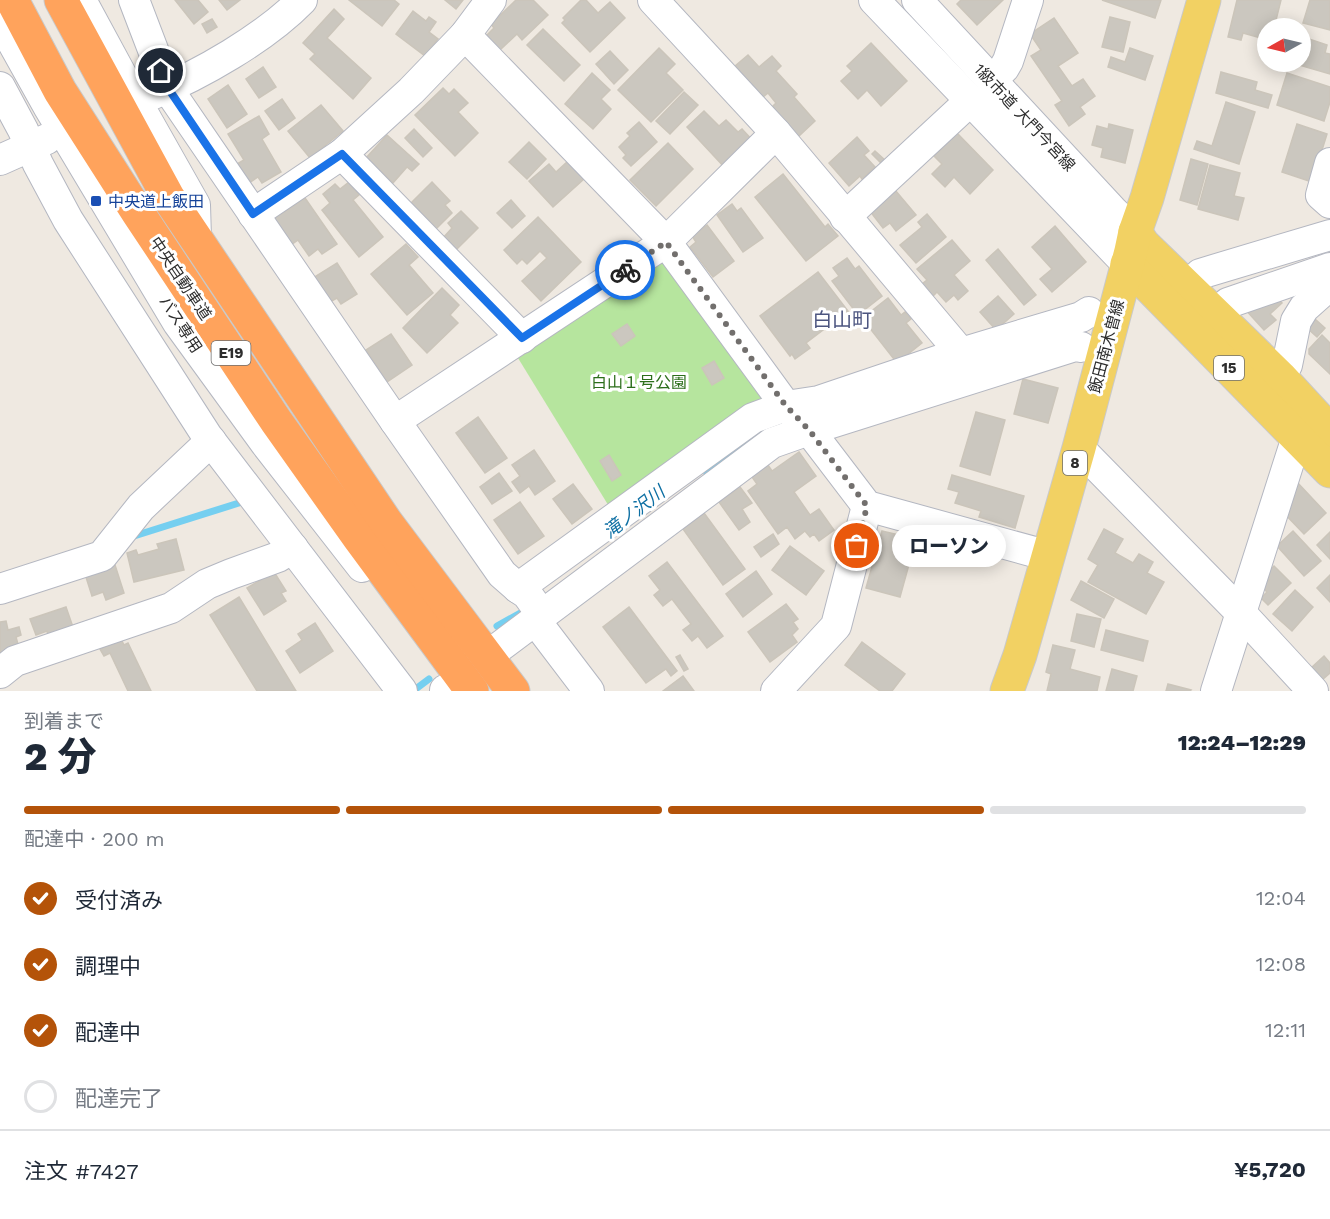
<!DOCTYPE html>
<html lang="ja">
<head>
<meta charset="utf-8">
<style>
	body { margin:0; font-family:"Work Sans","Noto Sans JP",sans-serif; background:#f2f2f3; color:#1f2937; height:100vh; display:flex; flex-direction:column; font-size:22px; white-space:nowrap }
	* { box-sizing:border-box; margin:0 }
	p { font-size:20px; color:#747a83 }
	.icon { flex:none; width:33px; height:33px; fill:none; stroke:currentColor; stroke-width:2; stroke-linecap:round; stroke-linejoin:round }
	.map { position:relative; height:691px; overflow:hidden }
	.sheet { display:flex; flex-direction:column; background:#fff; flex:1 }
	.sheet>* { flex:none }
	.needle { width:39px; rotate:262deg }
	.fabs { position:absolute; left:1257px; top:18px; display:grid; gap:12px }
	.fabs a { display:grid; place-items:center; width:54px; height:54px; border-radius:50%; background:#fff; box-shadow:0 3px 15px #0003; font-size:30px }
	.pin { position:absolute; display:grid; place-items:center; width:51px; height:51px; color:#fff; margin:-26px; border:3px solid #fff; border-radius:50%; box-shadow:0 2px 6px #0007 }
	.courier { position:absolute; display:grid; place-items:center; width:60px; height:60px; margin:-30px; border:4px solid #1a73e8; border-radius:50%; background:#fff; color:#222; box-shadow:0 2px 8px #0007 }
	.bubble { position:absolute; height:42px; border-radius:21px; background:#fff; box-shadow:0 3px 15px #0003; font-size:20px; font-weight:800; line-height:42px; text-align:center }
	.head em { font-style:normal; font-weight:800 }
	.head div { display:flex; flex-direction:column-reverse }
	.head { display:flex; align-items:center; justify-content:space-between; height:102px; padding:0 24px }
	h1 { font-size:39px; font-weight:800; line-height:45px }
	.bar { display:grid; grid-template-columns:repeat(4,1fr); gap:9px 6px; align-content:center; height:72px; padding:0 24px }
	.bar i { height:8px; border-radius:4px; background:#e0e1e3 }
	.bar .current { background:#b45309 }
	.bar p { grid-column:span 4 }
	.line { display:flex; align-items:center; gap:15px; padding:0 24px; border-top:2px solid #e0e1e3 }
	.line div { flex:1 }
	ol { padding:0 24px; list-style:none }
	li { display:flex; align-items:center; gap:18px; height:66px }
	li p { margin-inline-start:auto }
	li .icon { padding:6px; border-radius:50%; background:#b45309; color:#fff; stroke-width:4 }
	li:last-child { color:#747a83 }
	li i { width:33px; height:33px; border:3px solid #e0e1e3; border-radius:50% }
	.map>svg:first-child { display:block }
	.green { fill:#b6e59e }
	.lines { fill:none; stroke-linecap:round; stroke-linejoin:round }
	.stream { stroke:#75cff0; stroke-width:7 }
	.building { fill:#cbc7bf; stroke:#cbc5ba; stroke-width:1.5 }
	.minor-casing { stroke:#b4b7c1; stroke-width:32 }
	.major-casing { stroke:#c9c9c9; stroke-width:35 }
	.highway-casing { stroke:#c9c9c9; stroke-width:35 }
	.minor { stroke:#fff; stroke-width:30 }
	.major { stroke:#f2d163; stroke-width:33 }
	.highway { stroke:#ffa35c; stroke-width:33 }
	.done { stroke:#726f6d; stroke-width:6; stroke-dasharray:0 10.8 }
	.route { stroke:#1a73e8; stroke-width:8 }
	.transit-dot { fill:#1a4fb4; stroke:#fff; stroke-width:2 }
	.labels { text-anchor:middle; stroke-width:6; stroke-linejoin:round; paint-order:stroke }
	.shield { fill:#fff; stroke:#6d6d6d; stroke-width:1.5 }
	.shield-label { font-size:15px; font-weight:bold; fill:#2e2e2e }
	.street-label { font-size:16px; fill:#2e2e2e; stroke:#fff }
	.transit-label { font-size:16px; fill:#164399; stroke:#fff; text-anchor:start }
	.park-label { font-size:16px; fill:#2c6e1b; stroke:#fff }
	.water-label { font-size:18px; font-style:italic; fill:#0d6fa3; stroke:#fff }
	.quarter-label { font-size:20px; fill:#4d5680; stroke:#fff }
</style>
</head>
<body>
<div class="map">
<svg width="1330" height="691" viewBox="0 0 1330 691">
	<rect width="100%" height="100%" fill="#efe9e1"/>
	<!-- green -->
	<polygon class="green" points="669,258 769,396 610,508 518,358"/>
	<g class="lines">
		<!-- stream -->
		<g class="stream">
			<polyline points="707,473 764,428"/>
			<polyline points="131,537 242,502"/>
			<polyline points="497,626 524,611"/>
			<polyline points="413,691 429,679"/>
		</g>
	</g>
	<!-- building -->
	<g class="building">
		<polygon points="175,0 198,0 208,12 194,24"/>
		<polygon points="219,0 240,0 227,10"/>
		<polygon points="349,0 394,0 399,4 382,26"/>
		<polygon points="445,0 463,0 456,9"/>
		<polygon points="516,0 533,0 548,15 522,40 517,34 500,50 486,36 494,28 491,24"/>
		<polygon points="581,0 586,0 598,13 610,2 625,18 590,52 562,23 565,20 563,18"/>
		<polygon points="961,0 1003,0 977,25 957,4"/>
		<polygon points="1102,0 1161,0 1155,18"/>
		<polygon points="1237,0 1281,0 1274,28 1268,28 1268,40 1243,33 1241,40 1228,37"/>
		<polygon points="1310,0 1330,0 1330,30 1303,23"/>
		<polygon points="334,9 344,19 327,38 371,78 353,99 310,59 315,54 303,43"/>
		<polygon points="413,11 426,21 429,17 436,22 429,32 438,39 425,56 396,34"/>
		<polygon points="1110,17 1130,22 1123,52 1102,47"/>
		<polygon points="1054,18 1078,53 1058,66 1072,86 1083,79 1095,96 1080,107 1085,114 1069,126 1055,105 1062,101 1031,56 1041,50 1030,34"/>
		<polygon points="212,19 217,27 207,33 202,24"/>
		<polygon points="543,29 580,65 564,81 527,45"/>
		<polygon points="1303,37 1327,45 1325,53 1330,54 1330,74 1289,62 1300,62 1300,42 1302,42"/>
		<polygon points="871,43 907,81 881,106 867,90 858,99 841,81 852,71 847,66"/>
		<polygon points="659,48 675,64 666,73 683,90 651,122 618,90"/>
		<polygon points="1130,48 1153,56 1145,80 1108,67 1111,57 1125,62"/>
		<polygon points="610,51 628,70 614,84 596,64"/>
		<polygon points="748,55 759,67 772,56 781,66 776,71 797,94 794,97 815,121 798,137 771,108 776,103 768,93 763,97 735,66"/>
		<polygon points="263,67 276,87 259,98 246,79"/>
		<polygon points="1221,72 1257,82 1255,90 1272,95 1268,108 1216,93"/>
		<polygon points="592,73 610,90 601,99 611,109 593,129 565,104"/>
		<polygon points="1287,73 1330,87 1330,102 1324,121 1277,105"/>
		<polygon points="228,85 247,114 227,128 208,99"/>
		<polygon points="443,88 449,94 454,89 468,103 458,112 478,133 455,156 415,115"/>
		<polygon points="684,92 698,105 670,134 656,121"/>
		<polygon points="282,99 295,118 279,130 265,111"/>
		<polygon points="1226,102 1255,112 1239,164 1194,149 1197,141 1212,146"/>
		<polygon points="321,105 343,131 310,158 288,131"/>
		<polygon points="704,111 719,126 726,120 738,132 742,129 754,142 726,169 687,127"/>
		<polygon points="259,116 269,134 262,139 281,172 262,183 258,177 249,183 237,164 244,160 228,134"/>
		<polygon points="639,122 657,142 631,166 623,158 626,155 619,147 630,136 627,133"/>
		<polygon points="1109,124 1133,130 1125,163 1101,157 1103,148 1092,145 1097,126 1108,129"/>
		<polygon points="1297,124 1327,134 1312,182 1282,172"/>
		<polygon points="414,129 432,148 423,157 405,138"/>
		<polygon points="957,133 993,170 970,194 954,177 945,187 932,174 942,164 934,156"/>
		<polygon points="387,135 419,164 412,171 407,167 393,183 366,158"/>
		<polygon points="857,137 869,151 864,155 875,167 862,179 860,176 849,186 829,163"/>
		<polygon points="529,142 546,159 527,179 509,162"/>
		<polygon points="668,143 693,169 656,206 630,180"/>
		<polygon points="875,151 885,160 882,164 872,154"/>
		<polygon points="1191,159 1208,164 1197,205 1180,200"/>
		<polygon points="568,161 584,179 553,207 529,181 549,164 556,172"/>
		<polygon points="1210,165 1240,173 1234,196 1244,198 1238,220 1198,209"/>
		<polygon points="783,174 825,227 828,224 838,236 806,261 755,197"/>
		<polygon points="349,182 359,195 353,200 383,237 359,257 322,210 330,203 323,194 335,184 340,189"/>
		<polygon points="432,182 450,201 445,205 452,213 436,229 411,203"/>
		<polygon points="895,190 916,215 896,231 890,223 883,228 870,211"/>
		<polygon points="305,198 337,244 322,254 318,249 309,256 298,240 291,245 273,219"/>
		<polygon points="511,200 525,216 512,228 497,213"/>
		<polygon points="732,204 737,211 741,208 763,238 743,252 717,215"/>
		<polygon points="461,211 478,228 455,251 443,238 452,228 448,223"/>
		<polygon points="927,214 946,237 916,263 900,245 922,227 918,222"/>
		<polygon points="538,217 581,262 541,301 522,281 547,258 540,251 527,264 522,259 517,264 504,250"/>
		<polygon points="707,225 734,261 713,277 690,247 696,242 692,236"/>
		<polygon points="1055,226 1086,262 1052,292 1040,279 1052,269 1032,247"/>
		<polygon points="952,240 970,261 954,275 968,291 958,300 954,295 946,302 937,292 932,297 922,284 927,280 917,269"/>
		<polygon points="406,244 418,257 409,265 433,293 407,315 371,274"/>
		<polygon points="998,249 1036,295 1024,305 986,260"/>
		<polygon points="847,258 855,269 859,266 882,296 858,315 832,281 839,276 833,268"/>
		<polygon points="337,263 357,294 341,304 337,298 328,303 313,278"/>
		<polygon points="818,272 848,311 806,343 810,348 795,359 792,354 790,356 760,316"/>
		<polygon points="442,288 459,305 450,315 458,323 427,353 403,328"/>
		<polygon points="1272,292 1282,303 1270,314 1276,320 1264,330 1243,307"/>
		<polygon points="998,296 1014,314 996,330 980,312"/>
		<polygon points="888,298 901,315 905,312 911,319 906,323 922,343 897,363 869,327 872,324 865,316"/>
		<polygon points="1315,319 1325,328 1317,337 1307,328"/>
		<polygon points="627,324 635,336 621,346 612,334"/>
		<polygon points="391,334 412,365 387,382 366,350"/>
		<polygon points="1322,335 1330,343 1330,374 1309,354 1309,349"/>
		<polygon points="714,361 724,378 712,385 702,368"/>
		<polygon points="1023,379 1058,388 1048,423 1014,414"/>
		<polygon points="976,412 1005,420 990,475 960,466"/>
		<polygon points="478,417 507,458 485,473 456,433"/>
		<polygon points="534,450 555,481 535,495 529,486 520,493 512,482 520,476 512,465"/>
		<polygon points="799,452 816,476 794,492 810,515 819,509 834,530 819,541 814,534 810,537 805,531 795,539 787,527 778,534 748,491 757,484 752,477 768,465 772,471"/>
		<polygon points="609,455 621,475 612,481 600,461"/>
		<polygon points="499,473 512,491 492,504 480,487"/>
		<polygon points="952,475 1024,496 1015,528 979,517 981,511 955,503 959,492 948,489"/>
		<polygon points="1296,481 1326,513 1304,534 1283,512"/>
		<polygon points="573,484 592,509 572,524 553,499"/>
		<polygon points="740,487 752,503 742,509 750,522 739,530 719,502"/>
		<polygon points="520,502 544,536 518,554 494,520"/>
		<polygon points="704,513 745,569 723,585 683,529"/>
		<polygon points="1104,529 1123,539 1115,553 1133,563 1139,554 1153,562 1147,573 1164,582 1146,614 1088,582 1098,565 1088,559"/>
		<polygon points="882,531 916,539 900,597 866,588"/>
		<polygon points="1293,531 1321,561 1304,576 1277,546"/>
		<polygon points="1330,532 1330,559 1317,545"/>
		<polygon points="773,534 779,544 761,557 754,547"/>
		<polygon points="176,539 184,570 134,582 127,553 136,550 138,555 159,549 157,544"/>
		<polygon points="790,546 824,571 806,595 772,570"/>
		<polygon points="667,562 723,636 707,648 698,636 692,641 683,630 691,624 672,599 663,606 654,595 660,590 649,576"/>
		<polygon points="115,565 124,593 106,600 103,592 92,596 85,574"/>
		<polygon points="1274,566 1291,583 1268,605 1261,598 1267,592 1262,587 1269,580 1265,575"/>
		<polygon points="756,571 772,594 743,617 726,594"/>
		<polygon points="274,572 286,591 281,593 286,601 264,615 247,588"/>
		<polygon points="1330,575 1330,602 1317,588"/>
		<polygon points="1081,581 1114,599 1104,618 1071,600"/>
		<polygon points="1295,590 1313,607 1292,631 1273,614"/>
		<polygon points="239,597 296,691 257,691 210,615"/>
		<polygon points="786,604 798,619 793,622 798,629 792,635 797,642 770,662 748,632"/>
		<polygon points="66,607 74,630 49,639 47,631 36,635 30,619"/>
		<polygon points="629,607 677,671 671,676 666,669 646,683 603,627"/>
		<polygon points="1077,614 1101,619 1094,647 1071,641"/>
		<polygon points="6,621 8,630 19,627 21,635 16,637 19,648 0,653 0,622"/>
		<polygon points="315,623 333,651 300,673 286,651 302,640 298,634"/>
		<polygon points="1106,630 1148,641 1143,661 1101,650"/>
		<polygon points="121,639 124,645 128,643 151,691 128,691 110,653 104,656 100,649"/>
		<polygon points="862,642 905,674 892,691 880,691 845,665"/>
		<polygon points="1053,645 1075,650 1070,669 1100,677 1097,691 1047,691 1051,674 1046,672"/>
		<polygon points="680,655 688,669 684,671 676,657"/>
		<polygon points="1324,656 1330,663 1330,673 1322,680 1311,668"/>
		<polygon points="1112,669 1137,676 1133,691 1106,691"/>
		<polygon points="683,676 694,691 663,691"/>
		<polygon points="1168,684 1191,690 1190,691 1166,691"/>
	</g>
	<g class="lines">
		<!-- minor casing -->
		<g class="minor-casing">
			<g id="minor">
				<polyline points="81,0 121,74 195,205 196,238"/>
				<polyline points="134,0 168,89 395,421 502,574 518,588 527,594 537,608 535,620 589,691"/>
				<polyline points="653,0 776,133 961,353"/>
				<polyline points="874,0 1127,264"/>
				<polyline points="917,0 1112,210 1135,232"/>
				<polyline points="0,20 48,106 178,323 266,444 362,567"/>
				<polyline points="465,35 666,242 786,406 809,430 867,506 1049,556"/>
				<polyline points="992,80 1004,68 1008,61 1028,0"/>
				<polyline points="0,87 23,130 38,164 68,220 207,436 402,691"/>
				<path d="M151,95C200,75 265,38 302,0"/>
				<polyline points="342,154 522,338"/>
				<polyline points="0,160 47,139"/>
				<polyline points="1330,163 1321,195 1330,203"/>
				<polyline points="253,214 342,154 411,91 465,35 491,0"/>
				<polyline points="845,217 970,101"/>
				<polyline points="1200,274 1330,235"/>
				<polyline points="1228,303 1330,268"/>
				<polyline points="1280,377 1287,365 1296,321 1304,308 1330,285"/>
				<polyline points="395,421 666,242 776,133"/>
				<polyline points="1079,448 1240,612 1313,691"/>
				<polyline points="518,588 753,418 786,406 819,401 961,353 1081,317 1089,312"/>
				<polyline points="0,589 102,556 141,507 211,441"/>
				<polyline points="498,648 772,443 809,430 1075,346 1081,347"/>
				<polyline points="0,673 15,661 171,608 207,584 231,574 278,557 293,548"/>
				<polyline points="445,691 445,690"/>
				<polyline points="776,691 836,626 867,506"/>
				<polyline points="1216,691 1297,437"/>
			</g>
		</g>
		<!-- major casing -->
		<g class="major-casing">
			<g id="major">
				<polyline points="1135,232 1143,244 1280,377 1330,431"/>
				<polyline points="1127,264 1330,471"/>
				<polyline points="1007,691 1020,655 1079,448 1131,251 1135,232 1147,198 1204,0"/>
			</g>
		</g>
		<!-- highway casing -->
		<g class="highway-casing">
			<g id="highway">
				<polyline points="12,0 60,91 138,213 276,421 359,538 472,691"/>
				<polyline points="61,0 168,197 386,522 513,691"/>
			</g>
		</g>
		<!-- minor -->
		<use href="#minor" class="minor"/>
		<!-- major -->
		<use href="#major" class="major"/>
		<!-- highway -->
		<use href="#highway" class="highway"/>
	</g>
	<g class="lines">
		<!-- done -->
		<polyline class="done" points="625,270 666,242 786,406 809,430 867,506 857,546"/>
		<!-- route -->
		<polyline class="route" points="161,71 168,88 253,214 342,154 522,338 625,270"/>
	</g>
	<!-- markers -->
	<rect class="transit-dot" x="90" y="195" width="12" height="12" rx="3"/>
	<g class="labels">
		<!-- shield labels -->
		<g class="shield">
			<rect x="211.5" y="341" width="39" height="24" rx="4.5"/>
			<rect x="1214" y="356" width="30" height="24" rx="4.5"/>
			<rect x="1063" y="451" width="24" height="24" rx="4.5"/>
		</g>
		<g class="shield-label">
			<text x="231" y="358">E19</text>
			<text x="1229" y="373">15</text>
			<text x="1075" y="468">8</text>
		</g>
		<!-- street labels -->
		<g class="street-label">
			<text transform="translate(1025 117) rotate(47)" y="6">1級市道 大門今宮線</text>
			<text transform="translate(181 278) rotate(56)" y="6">中央自動車道</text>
			<text transform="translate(181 324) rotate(57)" y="6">バス専用</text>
			<text transform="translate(1106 346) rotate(-75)" y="6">飯田南木曽線</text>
		</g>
		<!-- transit labels -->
		<g class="transit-label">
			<text x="108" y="207">中央道上飯田</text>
		</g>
		<!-- park labels -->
		<g class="park-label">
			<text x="639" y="388">白山１号公園</text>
		</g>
		<!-- water labels -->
		<g class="water-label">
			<text transform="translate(634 512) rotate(-38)" y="6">滝ノ沢川</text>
		</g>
		<!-- quarter labels -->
		<g class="quarter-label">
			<text x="842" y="327">白山町</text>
		</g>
	</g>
</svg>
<div class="fabs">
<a><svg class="needle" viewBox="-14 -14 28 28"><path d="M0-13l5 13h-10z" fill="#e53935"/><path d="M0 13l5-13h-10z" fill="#747a83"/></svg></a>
</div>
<div class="pin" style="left:857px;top:546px;background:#ea580c"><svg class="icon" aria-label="bag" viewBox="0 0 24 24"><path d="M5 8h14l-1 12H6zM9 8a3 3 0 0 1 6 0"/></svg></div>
<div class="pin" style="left:161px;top:71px;background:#1f2937"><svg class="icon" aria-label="home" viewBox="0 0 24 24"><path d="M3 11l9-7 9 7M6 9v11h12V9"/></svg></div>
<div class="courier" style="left:625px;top:270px"><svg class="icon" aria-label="bike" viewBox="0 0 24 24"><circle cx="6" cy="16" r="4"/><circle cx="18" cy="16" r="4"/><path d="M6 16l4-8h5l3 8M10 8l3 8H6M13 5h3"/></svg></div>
<div class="bubble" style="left:892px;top:525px;width:114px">ローソン</div>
</div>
<section class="sheet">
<div class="head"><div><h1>2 分</h1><p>到着まで</p></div><em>12:24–12:29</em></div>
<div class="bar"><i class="current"></i><i class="current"></i><i class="current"></i><i></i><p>配達中 · 200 m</p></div>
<ol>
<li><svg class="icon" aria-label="check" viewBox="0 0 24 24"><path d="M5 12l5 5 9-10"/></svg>受付済み<p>12:04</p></li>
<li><svg class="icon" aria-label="check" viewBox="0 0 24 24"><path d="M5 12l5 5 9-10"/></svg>調理中<p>12:08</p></li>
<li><svg class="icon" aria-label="check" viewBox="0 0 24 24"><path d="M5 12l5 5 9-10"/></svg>配達中<p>12:11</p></li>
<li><i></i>配達完了</li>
</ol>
<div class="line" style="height:78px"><div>注文 #7427</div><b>¥5,720</b></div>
</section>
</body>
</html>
